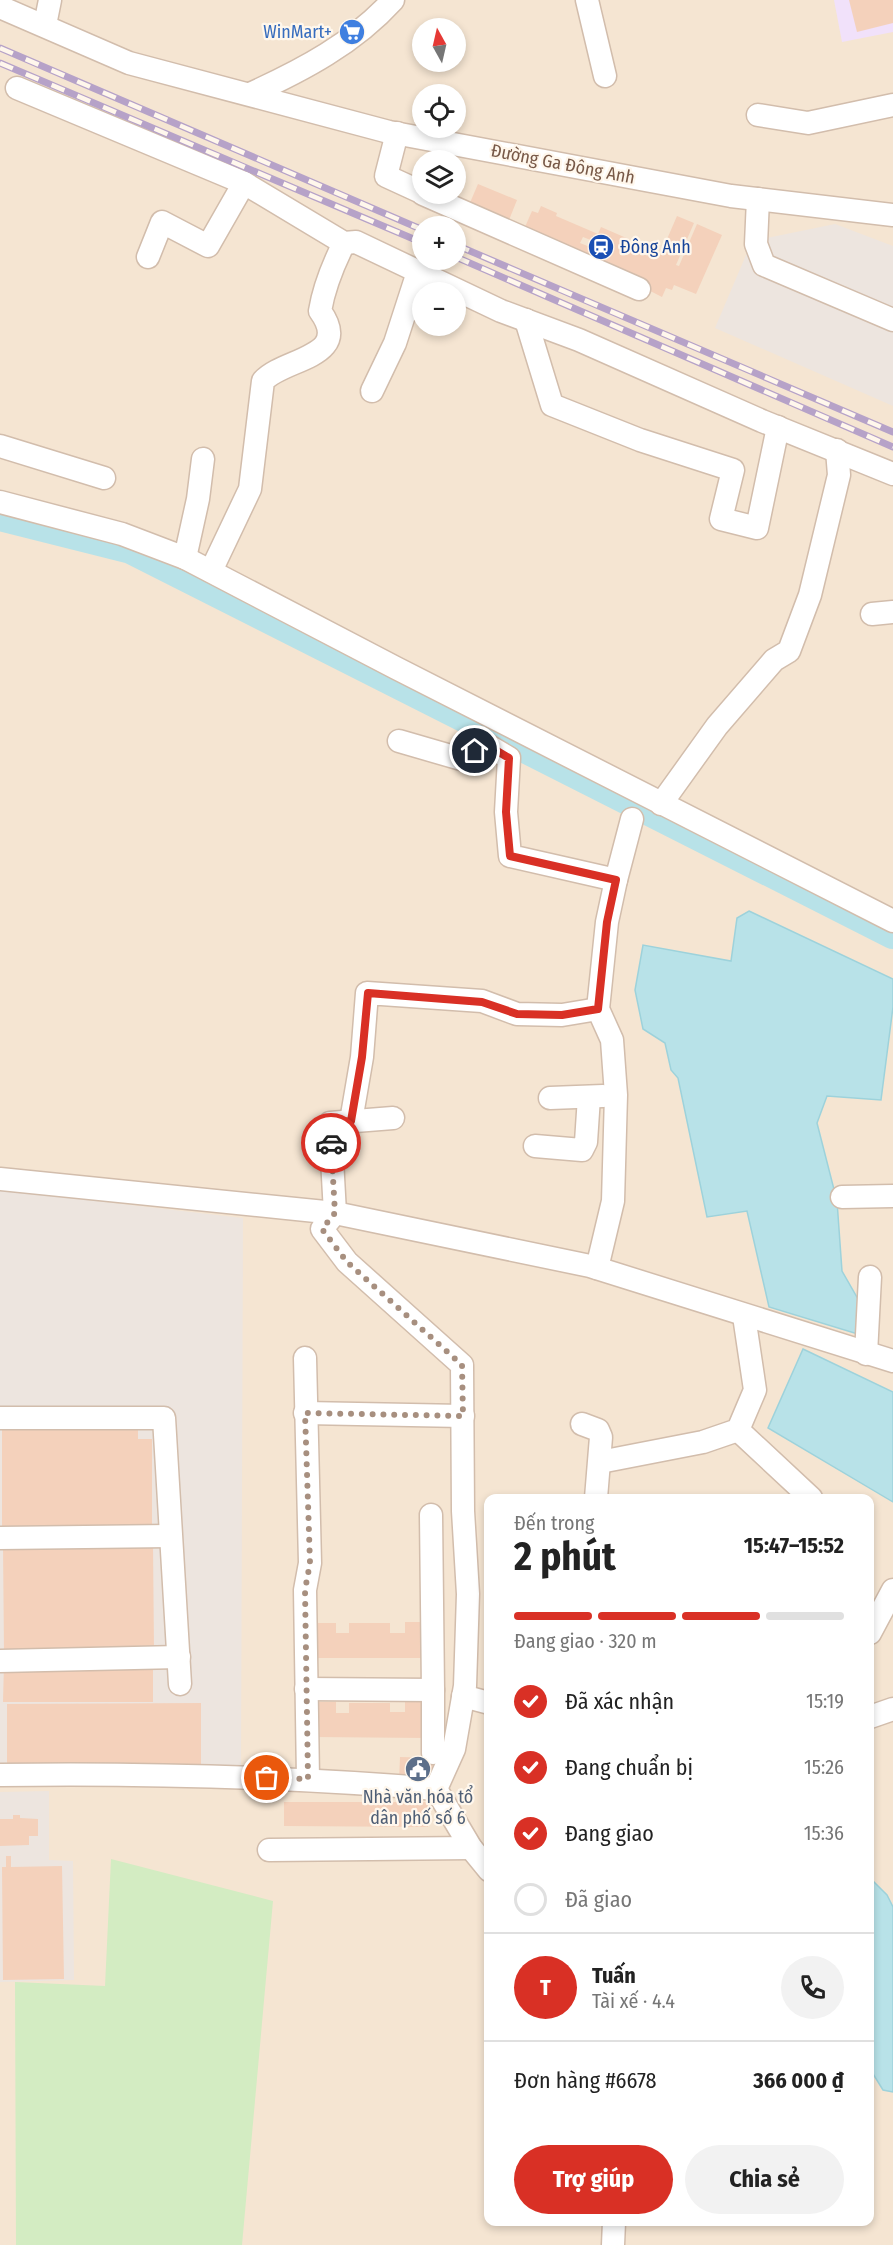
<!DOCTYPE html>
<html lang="vi">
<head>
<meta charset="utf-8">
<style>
	body { margin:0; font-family:"Fira Sans Condensed",sans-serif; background:#f2f2f2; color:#222; height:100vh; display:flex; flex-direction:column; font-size:22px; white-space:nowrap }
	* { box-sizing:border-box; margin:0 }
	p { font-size:20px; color:#767676 }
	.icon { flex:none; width:33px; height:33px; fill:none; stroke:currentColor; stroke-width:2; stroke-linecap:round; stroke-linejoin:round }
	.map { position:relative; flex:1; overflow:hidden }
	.panel { position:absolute; left:484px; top:1494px; width:390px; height:732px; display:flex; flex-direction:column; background:#fff; border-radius:12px; box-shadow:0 3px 9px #0003 }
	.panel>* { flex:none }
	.needle { width:39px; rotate:352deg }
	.buttons { position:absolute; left:412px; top:18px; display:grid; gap:12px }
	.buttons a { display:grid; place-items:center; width:54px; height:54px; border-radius:50%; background:#fff; box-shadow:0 3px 9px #0003; font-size:30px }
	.pin { position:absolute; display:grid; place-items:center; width:51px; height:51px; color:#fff; margin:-26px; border:3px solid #fff; border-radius:50%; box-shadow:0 2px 6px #0007 }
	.courier { position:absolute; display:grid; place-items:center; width:60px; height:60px; margin:-30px; border:4px solid #d93025; border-radius:50%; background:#fff; color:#222; box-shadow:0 2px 8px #0007 }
	.overview em { font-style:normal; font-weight:700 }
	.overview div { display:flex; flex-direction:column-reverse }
	.overview { display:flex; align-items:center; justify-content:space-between; height:102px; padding:0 30px }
	h1 { font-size:39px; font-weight:700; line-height:45px }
	.bar { display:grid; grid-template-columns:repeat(4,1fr); gap:9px 6px; align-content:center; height:72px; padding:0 30px }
	.bar i { height:8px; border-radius:4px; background:#e0e0e0 }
	.bar .active { background:#d93025 }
	.bar p { grid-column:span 4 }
	.line { display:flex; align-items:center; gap:15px; padding:0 30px; border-top:2px solid #e0e0e0 }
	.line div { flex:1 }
	.round { display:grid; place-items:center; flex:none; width:63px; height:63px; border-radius:32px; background:#f2f2f2 }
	ol { padding:0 30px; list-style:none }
	li { display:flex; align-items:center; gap:18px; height:66px }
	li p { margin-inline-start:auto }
	li .icon { padding:6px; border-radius:50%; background:#d93025; color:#fff; stroke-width:4 }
	li:last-child { color:#767676 }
	li i { width:33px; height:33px; border:3px solid #e0e0e0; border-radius:50% }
	.button { display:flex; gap:12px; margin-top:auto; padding:12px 30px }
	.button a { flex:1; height:69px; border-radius:36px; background:#d93025; color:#fff; font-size:24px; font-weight:700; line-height:69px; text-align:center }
	.button a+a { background:#f2f2f2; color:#222 }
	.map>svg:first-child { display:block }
	.residential { fill:#f5e5d2; fill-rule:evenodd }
	.industrial { fill:#ede5df }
	.education { fill:#f1e1fa }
	.green { fill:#d3ecc2 }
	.water { fill:#b8e2e8; stroke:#9dd2db; stroke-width:1.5 }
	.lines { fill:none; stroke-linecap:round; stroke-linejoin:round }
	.river { stroke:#b8e2e8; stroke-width:30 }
	.building { fill:#f4d1bb; fill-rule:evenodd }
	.minor-casing { stroke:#d2bdac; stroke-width:25 }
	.minor { stroke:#fff; stroke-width:22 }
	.rail-casing { stroke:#b6a2c8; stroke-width:7 }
	.rail { stroke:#fff7ec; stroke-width:4.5; stroke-dasharray:14; stroke-linecap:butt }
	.done { stroke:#a78f7f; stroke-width:6; stroke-dasharray:0 10.8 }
	.route { stroke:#d93025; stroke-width:8 }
	.labels { text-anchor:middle; stroke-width:4.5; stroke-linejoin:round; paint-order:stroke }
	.shop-label { font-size:18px; fill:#366cbe; stroke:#fff7ec; text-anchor:end }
	.street-label { font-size:18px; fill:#785948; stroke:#fff7ec }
	.transit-label { font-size:18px; fill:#164399; stroke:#fff7ec; text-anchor:start }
	.service-label { font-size:18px; fill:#4e5e75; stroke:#fff7ec }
</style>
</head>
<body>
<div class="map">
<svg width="893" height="2245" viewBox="0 0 893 2245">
	<rect width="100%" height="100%" fill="#fdf3e5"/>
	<!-- residential -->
	<path class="residential" d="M0,0H893V2245H0ZM423,28H456V62H423ZM423,94H456V128H423ZM423,160H456V194H423ZM423,226H456V260H423ZM423,292H456V326H423ZM489,1498H870V2222H489Z"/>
	<!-- industrial -->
	<g class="industrial">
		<polygon points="835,224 893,246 893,406 715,328 752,241"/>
		<polygon points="0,1190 243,1218 241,1767 0,1769"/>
		<polygon points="49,1791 49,1860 73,1861 74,1980 0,1982 0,1792"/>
	</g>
	<!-- education -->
	<polygon class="education" points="834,0 893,0 893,32 842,42"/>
	<!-- green -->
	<polygon class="green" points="111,1859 273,1901 242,2245 16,2245 15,1982 105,1986"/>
	<!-- water -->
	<g class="water">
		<polygon points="749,911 893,979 893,1007 881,1100 827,1096 817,1123 837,1201 842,1271 862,1306 861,1335 769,1307 747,1211 707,1217 678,1078 671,1070 665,1043 643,1029 635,990 643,945 731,961 737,918"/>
		<polygon points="803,1349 893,1392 893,1502 768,1428"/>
		<polygon points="870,1878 887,1895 893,1907 893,2092 883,2090 870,2069"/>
	</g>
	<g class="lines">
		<!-- river -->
		<polyline class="river" points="0,516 131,549 893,934"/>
	</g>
	<!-- building -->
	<g class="building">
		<polygon points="849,0 893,0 893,23 857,32"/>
		<polygon points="478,184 517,200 509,220 466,212"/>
		<path d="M541,206L557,213L556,216L598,234L601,227L661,253L677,216L694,223L676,265L679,266L697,224L722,235L696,294L674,285L672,290L666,288L662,297L525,227L532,211L538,213ZM583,237L593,241L590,247L580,243Z"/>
		<polygon points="138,1425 138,1439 152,1439 152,1528 2,1528 2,1426"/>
		<polygon points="153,1542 154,1653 4,1655 3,1543"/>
		<polygon points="405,1622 427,1622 426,1658 314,1658 314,1623 336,1623 336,1633 349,1633 349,1623 390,1623 390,1633 405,1633"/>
		<polygon points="4,1663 153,1663 153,1702 3,1702"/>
		<polygon points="314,1702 336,1702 336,1713 349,1713 349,1703 390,1703 390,1712 405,1712 405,1702 427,1702 426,1738 314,1737"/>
		<polygon points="201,1703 201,1764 7,1765 7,1704"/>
		<polygon points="400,1757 437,1758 437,1782 399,1781"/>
		<polygon points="284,1802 428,1802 428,1827 284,1826"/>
		<polygon points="13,1815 20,1815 20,1818 38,1819 38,1836 29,1836 29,1845 0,1846 0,1819 13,1819"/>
		<polygon points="6,1856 11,1856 11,1867 62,1866 64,1979 3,1980 2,1867 6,1867"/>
	</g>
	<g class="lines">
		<!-- minor casing -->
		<g class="minor-casing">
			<g id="minor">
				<polyline points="587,0 605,76"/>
				<polyline points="0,7 129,63 389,132 731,196 893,215"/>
				<polyline points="45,25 50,0"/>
				<polyline points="17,88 244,183 344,243 356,242 501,311 579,340 762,421 893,474"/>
				<path d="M250,94C303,70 354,43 393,0"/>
				<polyline points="758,115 808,123 893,105"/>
				<polyline points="397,133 386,176 423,193"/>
				<polyline points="423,194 639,289"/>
				<polyline points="758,199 756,244 764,265 893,320"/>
				<polyline points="148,257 162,222 208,246 244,183"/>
				<polyline points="526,320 552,405 640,440 733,470 721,519 757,528 778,427"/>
				<polyline points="372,391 395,343 418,272"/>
				<polyline points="0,446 104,478"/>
				<polyline points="0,502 122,534 185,558 198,499 203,459"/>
				<polyline points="185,558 396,668 893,921"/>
				<path d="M211,571L250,489L263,381C283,358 354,358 320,311C324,287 333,265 344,243"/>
				<polyline points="872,614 893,612"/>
				<polyline points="399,741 468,761 482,742 509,758 506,812 510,856 616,880 632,819"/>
				<polyline points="661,804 717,726 774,660 789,651 810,595 839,475 837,450"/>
				<polyline points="550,1098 603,1096"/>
				<polyline points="393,1118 330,1123 335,1213 322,1229 347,1262 462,1365 463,1511 468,1594 465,1686 454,1749 436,1789"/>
				<polyline points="351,1121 362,1057 367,993 482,1001 517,1014 562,1015 598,1009"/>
				<polyline points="535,1146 582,1150 586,1142 589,1097"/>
				<polyline points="0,1179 335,1213 590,1266 893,1361"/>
				<polyline points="842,1197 893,1196"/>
				<polyline points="597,1268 613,1201 616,1095 612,1040 598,1009 607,922 616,880"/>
				<polyline points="866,1354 870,1277"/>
				<polyline points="305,1358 310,1563 305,1590 308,1779"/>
				<polyline points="305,1413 463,1416"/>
				<polyline points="0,1418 164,1418 180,1684"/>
				<polyline points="582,1424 598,1430 601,1437 596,1498"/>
				<polyline points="738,1430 811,1498"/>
				<polyline points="600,1462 703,1442 738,1430 755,1390 744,1316"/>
				<polyline points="0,1538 170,1536"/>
				<polyline points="870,1633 893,1590"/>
				<polyline points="0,1661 179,1657"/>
				<polyline points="306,1689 433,1690 431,1515"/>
				<polyline points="433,1690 433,1753"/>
				<polyline points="463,1696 489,1703"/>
				<polyline points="870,1717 893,1709"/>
				<path d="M0,1775C146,1773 291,1777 436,1789"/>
				<polyline points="436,1789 471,1848 489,1870"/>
				<polyline points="269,1850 471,1848"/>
				<polyline points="613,2245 614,2222"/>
			</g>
		</g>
		<!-- minor -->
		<use href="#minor" class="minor"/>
		<!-- rail casing -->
		<g class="rail-casing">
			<g id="rail">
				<polyline points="0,48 423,230"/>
				<polyline points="0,63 423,243"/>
				<polyline points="456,245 893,432"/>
				<polyline points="456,257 893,447"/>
			</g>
		</g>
		<!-- rail -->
		<use href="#rail" class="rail"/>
	</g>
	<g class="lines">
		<!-- done -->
		<polyline class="done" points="267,1778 308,1779 305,1590 310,1563 305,1413 463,1416 462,1365 347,1262 322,1229 335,1213 331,1143"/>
		<!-- route -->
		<polyline class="route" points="331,1143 330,1123 351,1121 362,1057 368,993 482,1002 517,1014 562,1015 598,1009 607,922 616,880 510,856 506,812 509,758 482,742 475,751"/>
	</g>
	<!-- icons -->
	<defs>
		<g id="supermarket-disc" transform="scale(1.35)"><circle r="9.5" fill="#3f7fe0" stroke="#fff7ec"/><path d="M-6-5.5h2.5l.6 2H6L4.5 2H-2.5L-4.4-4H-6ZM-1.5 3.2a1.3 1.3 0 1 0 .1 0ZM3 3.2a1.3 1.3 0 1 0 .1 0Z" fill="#fff"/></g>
		<g id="station-disc" transform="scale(1.35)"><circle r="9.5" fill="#1a4fb4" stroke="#fff7ec"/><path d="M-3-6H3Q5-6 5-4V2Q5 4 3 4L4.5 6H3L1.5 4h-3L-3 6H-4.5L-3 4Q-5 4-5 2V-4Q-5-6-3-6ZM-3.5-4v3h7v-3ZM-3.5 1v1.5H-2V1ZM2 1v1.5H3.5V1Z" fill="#fff"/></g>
		<g id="civic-disc" transform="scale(1.35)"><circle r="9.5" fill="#5c6f8a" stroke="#fff7ec"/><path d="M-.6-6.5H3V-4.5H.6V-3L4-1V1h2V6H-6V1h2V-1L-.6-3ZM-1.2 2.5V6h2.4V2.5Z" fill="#fff"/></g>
	</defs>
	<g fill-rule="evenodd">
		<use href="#supermarket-disc" x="352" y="32"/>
		<use href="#station-disc" x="601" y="247"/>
		<use href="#civic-disc" x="418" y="1769"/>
	</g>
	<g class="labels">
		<!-- shop labels -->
		<g class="shop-label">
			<text x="332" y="38">WinMart+</text>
		</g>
		<!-- street labels -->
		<g class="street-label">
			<text transform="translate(563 164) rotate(11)" y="6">Đường Ga Đông Anh</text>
		</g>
		<!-- transit labels -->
		<g class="transit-label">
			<text x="620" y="253">Đông Anh</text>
		</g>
		<!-- service labels -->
		<g class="service-label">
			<text x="418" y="1803">Nhà văn hóa tổ<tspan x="418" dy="21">dân phố số 6</tspan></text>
		</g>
	</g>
</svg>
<div class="buttons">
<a><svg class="needle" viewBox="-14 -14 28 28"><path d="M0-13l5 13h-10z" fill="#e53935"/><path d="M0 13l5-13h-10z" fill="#767676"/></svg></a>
<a><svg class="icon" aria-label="locate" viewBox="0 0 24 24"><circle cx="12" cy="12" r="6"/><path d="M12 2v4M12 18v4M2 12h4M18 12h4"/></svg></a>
<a><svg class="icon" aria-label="layers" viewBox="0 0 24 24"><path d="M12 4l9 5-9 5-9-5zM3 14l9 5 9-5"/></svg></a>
<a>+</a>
<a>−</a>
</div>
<div class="pin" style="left:267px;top:1778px;background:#ea580c"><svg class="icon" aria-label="bag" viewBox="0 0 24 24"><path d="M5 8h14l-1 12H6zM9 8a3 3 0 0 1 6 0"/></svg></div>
<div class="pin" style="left:475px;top:751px;background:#1f2937"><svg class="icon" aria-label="home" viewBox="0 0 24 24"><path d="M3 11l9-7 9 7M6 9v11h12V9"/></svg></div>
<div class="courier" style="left:331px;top:1143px"><svg class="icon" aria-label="car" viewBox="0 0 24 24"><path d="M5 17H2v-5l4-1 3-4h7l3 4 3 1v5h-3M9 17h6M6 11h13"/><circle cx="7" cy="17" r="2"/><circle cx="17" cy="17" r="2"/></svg></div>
<section class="panel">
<div class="overview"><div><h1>2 phút</h1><p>Đến trong</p></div><em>15:47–15:52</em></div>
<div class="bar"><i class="active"></i><i class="active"></i><i class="active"></i><i></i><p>Đang giao · 320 m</p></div>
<ol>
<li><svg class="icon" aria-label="check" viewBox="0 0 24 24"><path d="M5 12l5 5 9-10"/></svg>Đã xác nhận<p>15:19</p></li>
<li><svg class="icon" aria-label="check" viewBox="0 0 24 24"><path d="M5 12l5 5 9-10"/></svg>Đang chuẩn bị<p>15:26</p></li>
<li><svg class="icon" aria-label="check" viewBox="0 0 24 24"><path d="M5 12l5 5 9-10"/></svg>Đang giao<p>15:36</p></li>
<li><i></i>Đã giao</li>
</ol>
<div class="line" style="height:108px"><b class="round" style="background:#d93025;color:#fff">T</b><div><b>Tuấn</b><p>Tài xế · 4.4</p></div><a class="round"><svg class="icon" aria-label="phone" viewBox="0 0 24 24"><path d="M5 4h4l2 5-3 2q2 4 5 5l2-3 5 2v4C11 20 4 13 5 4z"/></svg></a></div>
<div class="line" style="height:78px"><div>Đơn hàng #6678</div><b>366 000 ₫</b></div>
<div class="button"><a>Trợ giúp</a><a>Chia sẻ</a></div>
</section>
</div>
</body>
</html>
